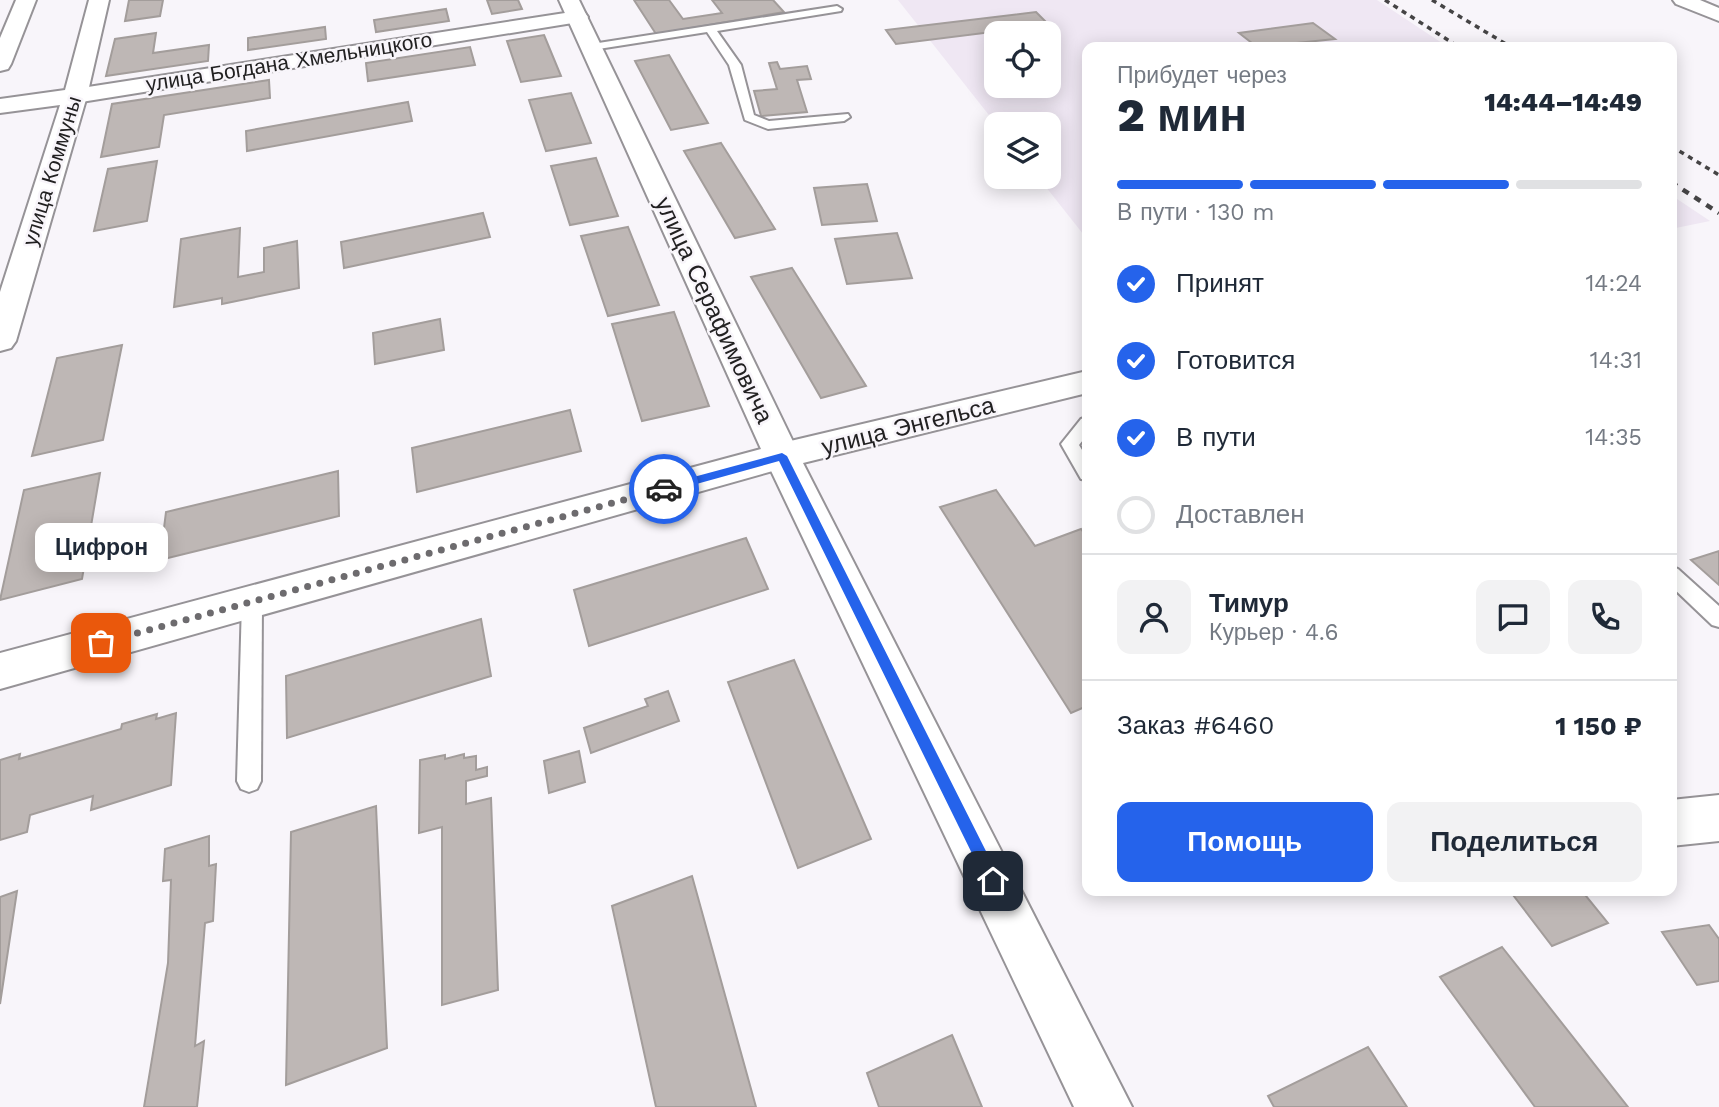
<!DOCTYPE html>
<html lang="ru">
<head>
<meta charset="utf-8">
<style>
	body { margin:0; font-family:"Work Sans",sans-serif; background:#f2f2f3; color:#1f2937; height:100vh; display:flex; flex-direction:column; font-size:26px; white-space:nowrap }
	* { box-sizing:border-box; margin:0 }
	p { font-size:23px; color:#747a83 }
	.icon { flex:none; width:38px; height:38px; fill:none; stroke:currentColor; stroke-width:2; stroke-linecap:round; stroke-linejoin:round }
	.map { position:relative; flex:1; overflow:hidden }
	.sheet { position:absolute; left:1082px; top:42px; width:595px; height:854px; display:flex; flex-direction:column; background:#fff; border-radius:14px; box-shadow:0 4px 18px #0003 }
	.sheet>* { flex:none }
	.buttons { position:absolute; left:984px; top:21px; display:grid; gap:14px }
	.buttons a { display:grid; place-items:center; width:77px; height:77px; border-radius:14px; background:#fff; box-shadow:0 4px 18px #0003; font-size:35px }
	.pin { position:absolute; display:grid; place-items:center; width:60px; height:60px; color:#fff; margin:-30px; border-radius:14px; box-shadow:0 4px 10px #0006 }
	.courier { position:absolute; display:grid; place-items:center; width:70px; height:70px; margin:-35px; border:5px solid #2563eb; border-radius:50%; background:#fff; color:#222; box-shadow:0 2px 9px #0007 }
	.bubble { position:absolute; height:49px; border-radius:14px; background:#fff; box-shadow:0 4px 18px #0003; font-size:23px; font-weight:800; line-height:49px; text-align:center }
	.overview em { font-style:normal; font-weight:800 }
	.overview div { display:flex; flex-direction:column-reverse }
	.overview { display:flex; align-items:center; justify-content:space-between; height:119px; padding:0 35px }
	h1 { font-size:46px; font-weight:800; line-height:52px }
	.bar { display:grid; grid-template-columns:repeat(4,1fr); gap:10px 7px; align-content:center; height:84px; padding:0 35px }
	.bar i { height:9px; border-radius:5px; background:#e0e1e3 }
	.bar .on { background:#2563eb }
	.bar p { grid-column:span 4 }
	.line { display:flex; align-items:center; gap:18px; padding:0 35px; border-top:2px solid #e0e1e3 }
	.line div { flex:1 }
	.round { display:grid; place-items:center; flex:none; width:74px; height:74px; border-radius:14px; background:#f2f2f3 }
	ol { padding:0 35px; list-style:none }
	li { display:flex; align-items:center; gap:21px; height:77px }
	li p { margin-inline-start:auto }
	li .icon { padding:7px; border-radius:50%; background:#2563eb; color:#fff; stroke-width:4 }
	li:last-child { color:#747a83 }
	li i { width:38px; height:38px; border:4px solid #e0e1e3; border-radius:50% }
	.cta { display:flex; gap:14px; margin-top:auto; padding:14px 35px }
	.cta a { flex:1; height:80px; border-radius:14px; background:#2563eb; color:#fff; font-size:28px; font-weight:800; line-height:80px; text-align:center }
	.cta a+a { background:#f2f2f3; color:#1f2937 }
	.map>svg:first-child { display:block }
	.built { fill:#efe7f3; fill-rule:evenodd }
	.building { fill:#beb7b5; stroke:#a39d9b; stroke-width:2 }
	.lines { fill:none; stroke-linecap:round; stroke-linejoin:round }
	.service-casing { stroke:#969397; stroke-width:4 }
	.minor-casing { stroke:#969397; stroke-width:4 }
	.tertiary-casing { stroke:#969397; stroke-width:4 }
	.service { fill:#fff; fill-rule:evenodd }
	.minor { fill:#fff; fill-rule:evenodd }
	.tertiary { fill:#fff; fill-rule:evenodd }
	.rail-far1 { stroke:#454445; stroke-width:3.5; stroke-dasharray:5 5; stroke-linecap:butt }
	.rail { stroke:#454445; stroke-width:4.5; stroke-dasharray:7 7; stroke-linecap:butt }
	.route { fill:#2563eb }
	.done { stroke:#6d6b6e; stroke-width:7; stroke-dasharray:0 12.6 }
	.labels { text-anchor:middle; stroke-width:5; stroke-linejoin:round; paint-order:stroke }
	.far-street-label { font-size:21px; fill:#222122; stroke:#f8f5fa }
	.street-label { font-size:24px; fill:#222122; stroke:#f8f5fa }
</style>
</head>
<body>
<div class="map">
<svg width="1719" height="1107" viewBox="0 0 1719 1107">
	<rect width="100%" height="100%" fill="#f8f5fa"/>
	<!-- built -->
	<g class="built">
		<path d="M898,0H1377L1448,47H1087V239L1038,177H1048V124H996ZM996,33H1048V86H996Z"/>
		<polygon points="1671,195 1710,221 1671,229"/>
	</g>
	<!-- building -->
	<g class="building">
		<polygon points="129,0 163,0 160,16 125,21"/>
		<polygon points="487,0 518,0 522,9 492,14"/>
		<polygon points="634,0 669,0 683,19 722,13 712,0 773,0 784,12 656,34"/>
		<polygon points="446,9 449,21 376,32 374,20"/>
		<polygon points="1036,12 1049,25 896,44 886,30"/>
		<polygon points="1313,23 1335,39 1257,47 1239,33"/>
		<polygon points="325,27 326,39 248,50 248,38"/>
		<polygon points="156,33 153,53 209,45 208,61 106,76 115,39"/>
		<polygon points="544,35 561,76 521,82 507,41"/>
		<polygon points="470,47 475,65 368,81 366,63"/>
		<polygon points="669,55 708,123 671,130 635,61"/>
		<polygon points="777,62 780,69 807,66 811,79 797,80 807,112 761,116 754,91 777,89 769,63"/>
		<polygon points="269,80 270,98 164,115 159,147 101,157 112,104"/>
		<polygon points="571,93 591,143 546,151 529,100"/>
		<polygon points="408,102 412,121 247,151 246,131"/>
		<polygon points="721,143 775,229 735,238 684,151"/>
		<polygon points="596,158 618,216 570,225 551,166"/>
		<polygon points="157,161 147,221 94,231 108,169"/>
		<polygon points="867,184 877,221 822,225 814,188"/>
		<polygon points="483,213 490,237 344,268 341,242"/>
		<polygon points="628,227 659,305 608,316 581,236"/>
		<polygon points="240,228 238,277 264,272 264,248 297,241 299,288 222,304 222,298 174,307 181,239"/>
		<polygon points="897,233 912,278 847,284 835,239"/>
		<polygon points="792,268 866,386 821,398 751,277"/>
		<polygon points="674,312 709,406 642,421 612,324"/>
		<polygon points="440,319 444,350 375,364 373,333"/>
		<polygon points="122,345 103,440 32,456 57,358"/>
		<polygon points="570,410 581,451 417,492 412,448"/>
		<polygon points="338,471 339,516 160,560 166,512"/>
		<polygon points="100,473 82,579 0,600 24,490"/>
		<polygon points="996,490 1035,546 1081,529 1087,537 1087,706 1071,713 940,507"/>
		<polygon points="746,538 768,589 589,646 574,590"/>
		<polygon points="1719,551 1719,585 1691,560"/>
		<polygon points="481,619 491,676 287,738 286,676"/>
		<polygon points="794,660 871,839 798,868 728,682"/>
		<polygon points="668,691 679,721 591,753 584,728 648,706 645,699"/>
		<polygon points="176,713 171,785 91,810 93,796 30,815 27,832 0,840 0,760 20,754 19,759 121,729 122,724 157,714 156,719"/>
		<polygon points="579,751 585,782 549,793 544,761"/>
		<polygon points="464,754 464,758 476,756 476,770 487,767 487,776 466,781 466,804 491,798 498,990 442,1005 442,827 419,833 420,760 445,755 445,759"/>
		<polygon points="376,806 387,1048 286,1085 291,832"/>
		<polygon points="209,836 209,866 216,864 213,921 205,923 195,1046 204,1041 197,1107 144,1107 168,963 171,880 163,881 165,849"/>
		<polygon points="692,876 756,1107 656,1107 612,906"/>
		<polygon points="17,891 0,1004 0,897"/>
		<polygon points="1510,891 1582,891 1608,923 1552,946"/>
		<polygon points="1709,925 1719,939 1719,981 1697,985 1662,932"/>
		<polygon points="1502,947 1628,1107 1535,1107 1440,977"/>
		<polygon points="952,1035 982,1107 879,1107 867,1073"/>
		<polygon points="1368,1047 1407,1107 1274,1107 1268,1096"/>
	</g>
	<g class="lines">
		<!-- service casing -->
		<g class="service-casing">
			<g id="service">
				<polygon points="837,6 842,9 841,11 717,31 741,65 754,115 769,121 848,114 850,117 844,121 768,129 745,120 729,65 707,32 592,50 587,47 592,44"/>
				<polygon points="1087,417 1087,435 1079,445 1087,458 1087,480 1081,479 1061,444 1081,419"/>
				<polygon points="1671,566 1678,569 1719,606 1719,627 1712,625 1671,586"/>
				<polygon points="252,594 259,596 262,602 261,781 257,789 249,792 241,789 237,781 242,602 245,596"/>
			</g>
		</g>
		<!-- minor casing -->
		<g class="minor-casing">
			<g id="minor">
				<polygon points="1673,0 1700,0 1719,8 1719,21 1676,4"/>
				<polygon points="578,11 585,13 588,17 585,21 75,103 67,101 63,96 67,91 75,89"/>
				<polygon points="1087,371 1087,393 803,463 1132,1107 1074,1107 764,456 770,447 782,443"/>
				<polygon points="1719,795 1719,841 1671,846 1671,800"/>
			</g>
		</g>
		<!-- tertiary casing -->
		<g class="tertiary-casing">
			<g id="tertiary">
				<polygon points="16,0 36,0 11,64 8,69 0,71 0,38"/>
				<polygon points="89,0 109,0 87,96 16,341 11,348 0,351 0,292 60,105 0,113 0,99 65,90"/>
				<polygon points="559,0 579,0 800,456 794,465 0,689 0,653 761,449"/>
			</g>
		</g>
		<!-- service -->
		<use href="#service" class="service"/>
		<!-- minor -->
		<use href="#minor" class="minor"/>
		<!-- tertiary -->
		<use href="#tertiary" class="tertiary"/>
		<!-- rail-far1 -->
		<g class="rail-far1">
			<polyline points="1385,0 1459,47"/>
			<polyline points="1432,0 1511,47"/>
			<polyline points="1671,146 1719,175"/>
		</g>
		<!-- rail -->
		<polyline class="rail" points="1671,182 1719,213"/>
	</g>
	<!-- route -->
	<polygon class="route" points="782,453 787,456 998,875 1000,881 998,886 993,888 988,886 779,461 664,493 659,489 664,485"/>
	<g class="lines">
		<!-- done -->
		<polyline class="done" points="101,643 664,489"/>
	</g>
	<g class="labels">
		<!-- far-street labels -->
		<g class="far-street-label">
			<text transform="translate(289 62) rotate(-9)" y="7">улица Богдана Хмельницкого</text>
			<text transform="translate(52 171) rotate(-73)" y="7">улица Коммуны</text>
		</g>
		<!-- street labels -->
		<g class="street-label">
			<text transform="translate(714 310) rotate(65)" y="8">улица Серафимовича</text>
			<text transform="translate(908 426) rotate(-14)" y="8">улица Энгельса</text>
		</g>
	</g>
</svg>
<div class="buttons">
<a><svg class="icon" aria-label="locate" viewBox="0 0 24 24"><circle cx="12" cy="12" r="6"/><path d="M12 2v4M12 18v4M2 12h4M18 12h4"/></svg></a>
<a><svg class="icon" aria-label="layers" viewBox="0 0 24 24"><path d="M12 4l9 5-9 5-9-5zM3 14l9 5 9-5"/></svg></a>
</div>
<div class="pin" style="left:101px;top:643px;background:#ea580c"><svg class="icon" aria-label="bag" viewBox="0 0 24 24"><path d="M5 8h14l-1 12H6zM9 8a3 3 0 0 1 6 0"/></svg></div>
<div class="pin" style="left:993px;top:881px;background:#1f2937"><svg class="icon" aria-label="home" viewBox="0 0 24 24"><path d="M3 11l9-7 9 7M6 9v11h12V9"/></svg></div>
<div class="courier" style="left:664px;top:489px"><svg class="icon" aria-label="car" viewBox="0 0 24 24"><path d="M5 17H2v-5l4-1 3-4h7l3 4 3 1v5h-3M9 17h6M6 11h13"/><circle cx="7" cy="17" r="2"/><circle cx="17" cy="17" r="2"/></svg></div>
<div class="bubble" style="left:35px;top:523px;width:133px">Цифрон</div>
<section class="sheet">
<div class="overview"><div><h1>2 мин</h1><p>Прибудет через</p></div><em>14:44–14:49</em></div>
<div class="bar"><i class="on"></i><i class="on"></i><i class="on"></i><i></i><p>В пути · 130 m</p></div>
<ol>
<li><svg class="icon" aria-label="check" viewBox="0 0 24 24"><path d="M5 12l5 5 9-10"/></svg>Принят<p>14:24</p></li>
<li><svg class="icon" aria-label="check" viewBox="0 0 24 24"><path d="M5 12l5 5 9-10"/></svg>Готовится<p>14:31</p></li>
<li><svg class="icon" aria-label="check" viewBox="0 0 24 24"><path d="M5 12l5 5 9-10"/></svg>В пути<p>14:35</p></li>
<li><i></i>Доставлен</li>
</ol>
<div class="line" style="height:126px"><a class="round"><svg class="icon" aria-label="person" viewBox="0 0 24 24"><circle cx="12" cy="8" r="4"/><path d="M4 21q1-7 8-7t8 7"/></svg></a><div><b>Тимур</b><p>Курьер · 4.6</p></div><a class="round"><svg class="icon" aria-label="chat" viewBox="0 0 24 24"><path d="M4 5h16v11H9l-5 4z"/></svg></a><a class="round"><svg class="icon" aria-label="phone" viewBox="0 0 24 24"><path d="M5 4h4l2 5-3 2q2 4 5 5l2-3 5 2v4C11 20 4 13 5 4z"/></svg></a></div>
<div class="line" style="height:91px"><div>Заказ #6460</div><b>1 150 ₽</b></div>
<div class="cta"><a>Помощь</a><a>Поделиться</a></div>
</section>
</div>
</body>
</html>
